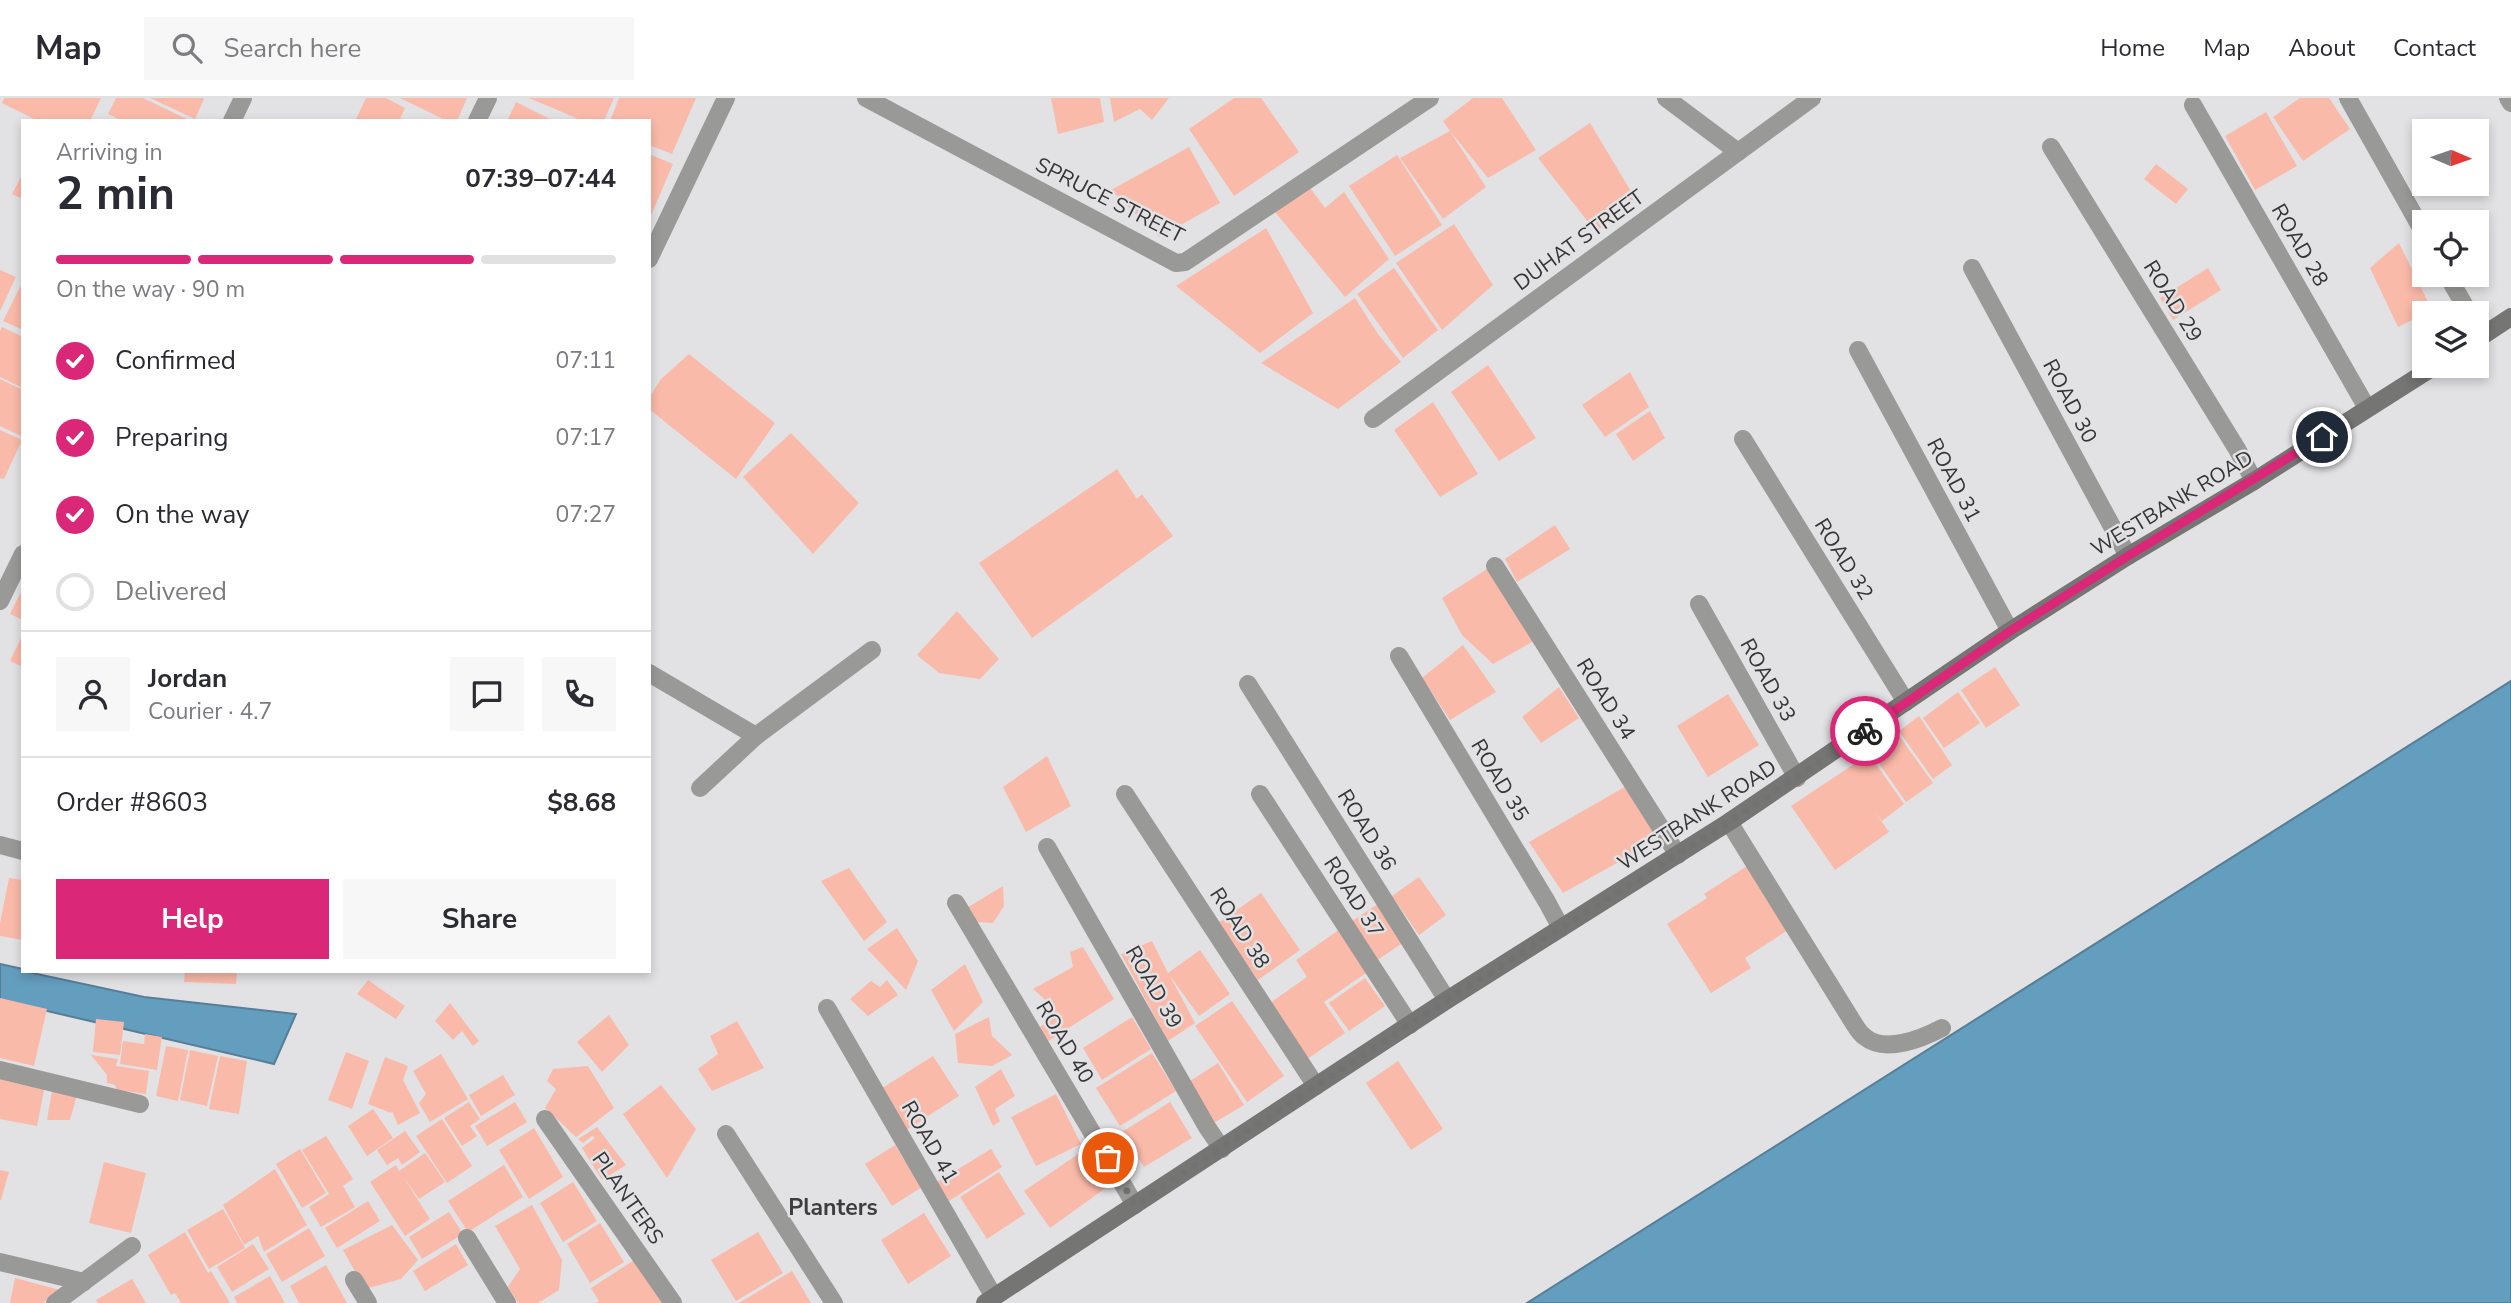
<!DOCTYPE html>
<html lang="en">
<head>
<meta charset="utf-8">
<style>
	body { margin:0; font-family:"Nunito Sans",sans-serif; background:#f7f7f7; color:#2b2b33; height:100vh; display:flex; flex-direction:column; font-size:26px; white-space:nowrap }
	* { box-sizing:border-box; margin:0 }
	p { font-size:23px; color:#7c7c81 }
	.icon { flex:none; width:38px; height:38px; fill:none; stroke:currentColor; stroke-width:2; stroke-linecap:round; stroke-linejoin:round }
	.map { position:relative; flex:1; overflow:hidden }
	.drawer { position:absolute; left:21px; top:21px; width:630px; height:854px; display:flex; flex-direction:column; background:#fff; border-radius:0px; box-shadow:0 4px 10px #0003 }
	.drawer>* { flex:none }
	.needle { width:46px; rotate:92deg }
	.controls { position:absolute; left:2412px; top:21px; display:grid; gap:14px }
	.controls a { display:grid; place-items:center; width:77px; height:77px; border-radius:0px; background:#fff; box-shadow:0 4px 10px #0003; font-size:35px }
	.pin { position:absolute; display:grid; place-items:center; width:60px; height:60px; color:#fff; margin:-30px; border:4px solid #fff; border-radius:50%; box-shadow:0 2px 7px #0007 }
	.courier { position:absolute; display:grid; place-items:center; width:70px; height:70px; margin:-35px; border:5px solid #db2777; border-radius:50%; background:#fff; color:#222; box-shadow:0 2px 9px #0007 }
	.summary em { font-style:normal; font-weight:700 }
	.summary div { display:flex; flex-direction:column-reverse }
	.summary { display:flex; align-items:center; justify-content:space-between; height:119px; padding:0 35px }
	h1 { font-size:46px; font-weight:700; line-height:52px }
	.bar { display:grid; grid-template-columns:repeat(4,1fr); gap:10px 7px; align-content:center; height:84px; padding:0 35px }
	.bar i { height:9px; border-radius:5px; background:#e1e1e2 }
	.bar .current { background:#db2777 }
	.bar p { grid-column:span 4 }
	.line { display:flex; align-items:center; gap:18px; padding:0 35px; border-top:2px solid #e1e1e2 }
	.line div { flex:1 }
	.round { display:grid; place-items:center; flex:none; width:74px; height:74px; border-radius:0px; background:#f7f7f7 }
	ol { padding:0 35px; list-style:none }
	li { display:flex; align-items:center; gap:21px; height:77px }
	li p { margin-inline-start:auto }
	li .icon { padding:7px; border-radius:50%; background:#db2777; color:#fff; stroke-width:4 }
	li:last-child { color:#7c7c81 }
	li i { width:38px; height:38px; border:4px solid #e1e1e2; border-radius:50% }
	.primary-button { display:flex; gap:14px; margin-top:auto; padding:14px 35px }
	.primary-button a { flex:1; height:80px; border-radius:0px; background:#db2777; color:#fff; font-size:28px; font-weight:700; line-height:80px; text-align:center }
	.primary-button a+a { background:#f7f7f7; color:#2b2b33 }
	header { display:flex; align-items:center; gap:42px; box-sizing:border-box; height:98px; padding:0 35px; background:#fff; border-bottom:2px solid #e1e1e2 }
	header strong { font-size:33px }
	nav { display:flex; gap:38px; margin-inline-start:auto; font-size:24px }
	.search { width:490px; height:63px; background:#f7f7f7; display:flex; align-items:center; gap:18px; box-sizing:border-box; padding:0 24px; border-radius:0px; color:#7c7c81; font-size:26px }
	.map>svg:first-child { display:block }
	.water { fill:#649ebf; stroke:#567e96; stroke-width:2 }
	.building { fill:#fabaa9 }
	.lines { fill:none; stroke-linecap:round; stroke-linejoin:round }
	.lane { stroke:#999998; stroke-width:18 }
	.street { stroke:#999998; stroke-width:18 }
	.secondary { stroke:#757674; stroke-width:18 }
	.done { stroke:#727273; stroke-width:7; stroke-dasharray:0 12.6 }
	.route { stroke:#db2777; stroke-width:9 }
	.labels { text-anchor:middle; stroke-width:5; stroke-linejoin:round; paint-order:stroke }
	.street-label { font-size:21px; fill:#353536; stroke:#e2e2e5 }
	.neighbourhood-label { font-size:23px; font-weight:bold; fill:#3d3d3f; stroke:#e2e2e5 }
</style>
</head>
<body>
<header>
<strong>Map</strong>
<div class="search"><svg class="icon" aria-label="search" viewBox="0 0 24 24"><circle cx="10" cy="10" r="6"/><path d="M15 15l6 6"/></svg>Search here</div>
<nav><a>Home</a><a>Map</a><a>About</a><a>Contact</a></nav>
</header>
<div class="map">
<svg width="2511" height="1205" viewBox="0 0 2511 1205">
	<rect width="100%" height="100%" fill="#e2e2e5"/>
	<!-- water -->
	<g class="water">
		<polygon points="2511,583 2511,1205 1527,1205"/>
		<polygon points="0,866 23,871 23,873 144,899 296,916 274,966 0,902"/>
	</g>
	<!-- building -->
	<g class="building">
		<polygon points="4,0 101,0 90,23 38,23 2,5"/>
		<polygon points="116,0 143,0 191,23 123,23 108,16"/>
		<polygon points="150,0 202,0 204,1 195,21"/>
		<polygon points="366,0 386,0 405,10 399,23 355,23"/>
		<polygon points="400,0 467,0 457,23 447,23"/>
		<polygon points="529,0 614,0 604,23 583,23"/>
		<polygon points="619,0 696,0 672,56 649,47 649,23 610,23"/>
		<polygon points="1051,0 1100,0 1104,24 1058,36"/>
		<polygon points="1110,0 1169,0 1152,22 1140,11 1114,24"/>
		<polygon points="1234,0 1261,0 1299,54 1234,98 1189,31"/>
		<polygon points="1473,0 1502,0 1536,52 1488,80 1450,33 1486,89 1443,121 1400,60 1450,33 1443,23"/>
		<polygon points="2300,0 2329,0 2350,31 2303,63 2273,19"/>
		<polygon points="516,4 554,23 507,23"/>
		<polygon points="2266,14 2297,68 2255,92 2225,38"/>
		<polygon points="1590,25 1635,100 1596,134 1538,60"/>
		<polygon points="1189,49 1220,105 1159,139 1111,92"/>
		<polygon points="649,56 673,66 649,122"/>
		<polygon points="1397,57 1442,127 1395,158 1349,88"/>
		<polygon points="2156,66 2188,91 2176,106 2144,81"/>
		<polygon points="23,75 23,101 12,96"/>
		<polygon points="1308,87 1325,110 1344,94 1389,161 1345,199 1275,114"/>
		<polygon points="1454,126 1493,187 1442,232 1396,165"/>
		<polygon points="1266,130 1313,215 1260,255 1176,188"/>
		<polygon points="2399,145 2432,212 2398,229 2370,170"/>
		<polygon points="1394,170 1438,232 1403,260 1357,196"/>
		<polygon points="2208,170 2221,192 2173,222 2160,200"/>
		<polygon points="0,172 16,179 0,213"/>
		<polygon points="23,183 23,232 3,223"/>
		<polygon points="1355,200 1378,236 1401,264 1338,311 1261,265"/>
		<polygon points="2,229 23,239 23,290 0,279 0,233"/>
		<polygon points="689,256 775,325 736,381 649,311 649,300 661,281"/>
		<polygon points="1488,267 1536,340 1499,363 1451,294"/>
		<polygon points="1630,274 1649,309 1605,339 1582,307"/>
		<polygon points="0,281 23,292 23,339 0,328"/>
		<polygon points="1433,304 1478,376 1440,399 1394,332"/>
		<polygon points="1650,313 1665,340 1633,363 1616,336"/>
		<polygon points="0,332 22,342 4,381 0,380"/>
		<polygon points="791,335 859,405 813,456 743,379"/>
		<polygon points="1117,371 1137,401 1142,396 1173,438 1032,540 979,465"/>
		<polygon points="1555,427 1570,451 1517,484 1505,461"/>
		<polygon points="1487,471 1534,543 1493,566 1462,537 1442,500"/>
		<polygon points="23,490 23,522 10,516"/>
		<polygon points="957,513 999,561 980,581 939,575 917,557"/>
		<polygon points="23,536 23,569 10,563"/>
		<polygon points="1463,547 1496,594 1450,622 1422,580"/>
		<polygon points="1995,569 2020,607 1986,630 1961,592"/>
		<polygon points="1559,589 1579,620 1541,645 1522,619"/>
		<polygon points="1958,594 1980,625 1944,650 1923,620"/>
		<polygon points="1728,596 1759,647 1708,679 1677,628"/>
		<polygon points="1919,618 1952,667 1933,681 1899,633"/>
		<polygon points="1897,635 1933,685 1906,704 1871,654"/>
		<polygon points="1869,656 1904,706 1882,723 1875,714 1889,734 1835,772 1791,708"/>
		<polygon points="1047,658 1071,708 1026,734 1003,689"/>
		<polygon points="1628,687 1660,741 1563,795 1529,744"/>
		<polygon points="1750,766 1791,830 1745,860 1751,870 1711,895 1667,826 1707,800 1704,796"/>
		<polygon points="849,770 887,824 864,843 821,783"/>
		<polygon points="1419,779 1446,817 1419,837 1392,798"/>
		<polygon points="9,780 23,782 23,842 0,838 0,825"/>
		<polygon points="1003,788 1004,808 993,825 976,824 965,811"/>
		<polygon points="1261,795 1300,852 1258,882 1218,825"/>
		<polygon points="1381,804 1407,842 1373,865 1346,827"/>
		<polygon points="897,830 918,863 906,892 867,851"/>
		<polygon points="1340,831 1369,873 1324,904 1345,935 1306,962 1267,907 1307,879 1296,862"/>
		<polygon points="1152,843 1168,875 1200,852 1230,896 1199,918 1170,878 1195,925 1168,943 1121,856"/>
		<polygon points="1083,849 1114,901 1042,947 1035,933 1053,919 1052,908 1033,891 1073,869 1070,854"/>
		<polygon points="965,866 983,904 954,933 931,892"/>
		<polygon points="185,873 237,873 236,886 184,884"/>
		<polygon points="1365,880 1385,908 1349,933 1329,905"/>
		<polygon points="368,882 405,908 396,921 357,896"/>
		<polygon points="887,882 898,897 868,918 850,901 871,883 880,889"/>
		<polygon points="0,900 47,911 34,968 0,960"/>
		<polygon points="1232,903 1284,978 1247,1004 1195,928"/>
		<polygon points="450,905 479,943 473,948 462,933 453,942 435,923"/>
		<polygon points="609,917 629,947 602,974 577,944"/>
		<polygon points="989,919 992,938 1012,957 992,968 958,965 955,936"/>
		<polygon points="1132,919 1151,951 1102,982 1083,950"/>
		<polygon points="96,921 124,924 120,957 93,954"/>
		<polygon points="737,923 764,970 712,993 698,971 718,956 710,938"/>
		<polygon points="145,936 162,939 157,972 120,966 123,943 144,946"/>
		<polygon points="166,948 188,952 178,1003 156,998"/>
		<polygon points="190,952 218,958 207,1008 180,1002"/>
		<polygon points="346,954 369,963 352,1011 328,1002"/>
		<polygon points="1152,955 1176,993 1120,1028 1096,990"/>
		<polygon points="441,956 468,1001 430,1024 419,1005 426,996 413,973"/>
		<polygon points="91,957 118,961 116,968 149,973 146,996 117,992 115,987 107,985 107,977"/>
		<polygon points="220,958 247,963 239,1016 209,1011"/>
		<polygon points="933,958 959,998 905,1033 879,992"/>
		<polygon points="385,959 408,968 403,982 420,1015 398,1027 392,1013 391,1015 368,1006"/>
		<polygon points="1398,963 1443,1031 1411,1052 1366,985"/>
		<polygon points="1218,965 1244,1007 1212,1026 1187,985"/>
		<polygon points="588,968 614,1010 576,1039 545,1010 556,991 547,983 553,971"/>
		<polygon points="1001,971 1015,998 995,1011 1000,1023 993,1028 975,989"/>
		<polygon points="503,977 515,997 481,1018 469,997"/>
		<polygon points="0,978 45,987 37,1028 0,1021"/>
		<polygon points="661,987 696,1031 667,1080 623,1016"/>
		<polygon points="52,993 77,997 70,1022 47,1022"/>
		<polygon points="1056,996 1081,1046 1036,1068 1011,1019"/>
		<polygon points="469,1004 480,1021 470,1028 477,1038 462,1048 444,1020"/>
		<polygon points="515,1004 527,1024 487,1048 475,1028"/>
		<polygon points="1170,1004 1192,1040 1144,1069 1122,1034"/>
		<polygon points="373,1011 393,1040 367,1058 348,1028"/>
		<polygon points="442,1021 472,1068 447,1085 416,1038"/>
		<polygon points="597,1029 626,1067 602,1082 582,1050 595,1040 592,1038 583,1045 578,1041"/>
		<polygon points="534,1030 563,1079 529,1101 499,1052"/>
		<polygon points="405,1033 420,1054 402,1067 398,1060 387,1067 377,1052"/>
		<polygon points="326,1038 353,1081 343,1088 355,1109 321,1129 309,1109 329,1096 302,1052"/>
		<polygon points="895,1047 922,1089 892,1108 865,1066"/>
		<polygon points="300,1051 326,1095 302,1110 276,1066"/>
		<polygon points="991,1051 1002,1069 949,1103 937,1084"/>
		<polygon points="1084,1052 1110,1087 1050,1130 1024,1093"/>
		<polygon points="425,1055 445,1084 419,1101 404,1080 430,1121 405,1138 370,1084 396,1067 399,1073"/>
		<polygon points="104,1064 146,1075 131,1135 89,1125"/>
		<polygon points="504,1067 523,1099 468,1134 448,1103"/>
		<polygon points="275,1071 307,1127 264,1154 258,1138 244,1147 223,1107"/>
		<polygon points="0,1072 9,1074 1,1102 0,1102"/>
		<polygon points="999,1074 1025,1116 987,1141 960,1099"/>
		<polygon points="573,1084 597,1123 563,1144 540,1105"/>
		<polygon points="368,1103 380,1123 337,1150 325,1130"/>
		<polygon points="532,1107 562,1162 559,1192 538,1205 518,1205 508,1189 520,1171 495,1128"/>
		<polygon points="223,1111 245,1150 209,1171 187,1132"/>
		<polygon points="449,1114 463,1136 422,1161 409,1139"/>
		<polygon points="924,1115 951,1158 908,1186 881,1142"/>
		<polygon points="600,1125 624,1164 590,1185 567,1146"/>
		<polygon points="392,1127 418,1162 401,1181 365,1191 343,1152"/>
		<polygon points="309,1130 325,1158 282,1184 266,1156"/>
		<polygon points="185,1134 208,1175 211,1173 230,1205 181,1205 175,1195 171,1197 148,1157"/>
		<polygon points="758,1134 783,1175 736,1203 711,1162"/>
		<polygon points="253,1146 269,1171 232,1194 217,1169"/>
		<polygon points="456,1146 468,1167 425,1193 413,1173"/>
		<polygon points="639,1159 669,1205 595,1205 599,1203 591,1190"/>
		<polygon points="326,1167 347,1205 299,1205 290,1188"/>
		<polygon points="792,1173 811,1205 739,1205"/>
		<polygon points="270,1178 285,1205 237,1205 234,1199"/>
		<polygon points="15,1180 60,1192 43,1205 10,1205"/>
		<polygon points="132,1181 146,1205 98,1205 96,1202"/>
	</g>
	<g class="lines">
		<!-- lane -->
		<g class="lane">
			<polyline points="649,575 756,638 872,552"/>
			<polyline points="700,690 756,638"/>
		</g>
		<!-- street -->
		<g class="street">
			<polyline points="866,0 1176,165 1185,164 1430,0"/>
			<polyline points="1666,0 1738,54"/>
			<polyline points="2348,0 2424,135"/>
			<polyline points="2508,0 2511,5"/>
			<polyline points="2193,7 2367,310"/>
			<polyline points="232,23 243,0"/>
			<polyline points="477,23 488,0"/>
			<polyline points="2051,49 2237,351 2254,383"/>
			<polyline points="649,161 726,0"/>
			<polyline points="1972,170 2128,458"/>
			<polyline points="2447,177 2469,215"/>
			<polyline points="1858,252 2010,533"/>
			<polyline points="1373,321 1812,0"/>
			<polyline points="1743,341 1906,604"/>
			<polyline points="1495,468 1678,757"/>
			<polyline points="0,503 23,456"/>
			<polyline points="1699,506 1797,680"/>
			<polyline points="1399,558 1547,804 1561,830"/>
			<polyline points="1248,586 1447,902"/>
			<polyline points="1125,696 1316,988"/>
			<polyline points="1260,696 1410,927"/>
			<path d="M1729,724L1851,921C1855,927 1859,935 1865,939C1885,956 1923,940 1942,930"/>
			<polyline points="0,747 23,753"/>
			<polyline points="1047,749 1207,1029 1222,1051"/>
			<polyline points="956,805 1135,1107"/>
			<polyline points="827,910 994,1199"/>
			<polyline points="0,972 140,1006"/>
			<polyline points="545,1021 673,1205"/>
			<polyline points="726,1036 834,1205"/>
			<polyline points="467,1140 507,1205"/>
			<polyline points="0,1164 84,1184"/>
			<polyline points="354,1182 368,1205"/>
			<polyline points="55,1205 132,1148"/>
		</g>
		<!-- secondary -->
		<g class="secondary">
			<polyline points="2476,242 2511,219"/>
			<polyline points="985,1205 1447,902 1729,724 2010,533 2128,458 2254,383 2435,268"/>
		</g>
	</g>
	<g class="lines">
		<!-- done -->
		<polyline class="done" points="1108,1060 1135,1107 1447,902 1729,724 1865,633"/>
		<!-- route -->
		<polyline class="route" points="1865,633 2010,533 2128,458 2322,339"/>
	</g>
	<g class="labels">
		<!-- street labels -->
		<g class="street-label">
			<text transform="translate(1110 102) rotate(27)" y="7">SPRUCE STREET</text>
			<text transform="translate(1579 142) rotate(-36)" y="7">DUHAT STREET</text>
			<text transform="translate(2300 147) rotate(60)" y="7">ROAD 28</text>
			<text transform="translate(2173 203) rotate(58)" y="7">ROAD 29</text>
			<text transform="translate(2070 303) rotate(62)" y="7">ROAD 30</text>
			<text transform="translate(1954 382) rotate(62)" y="7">ROAD 31</text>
			<text transform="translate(2172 405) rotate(-31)" y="7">WESTBANK ROAD</text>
			<text transform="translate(1844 461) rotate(58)" y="7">ROAD 32</text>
			<text transform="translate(1768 582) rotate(61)" y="7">ROAD 33</text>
			<text transform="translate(1606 601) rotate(58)" y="7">ROAD 34</text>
			<text transform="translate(1500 682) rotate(59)" y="7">ROAD 35</text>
			<text transform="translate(1697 717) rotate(-33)" y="7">WESTBANK ROAD</text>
			<text transform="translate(1367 732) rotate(58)" y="7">ROAD 36</text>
			<text transform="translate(1354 799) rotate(57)" y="7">ROAD 37</text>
			<text transform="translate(1240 830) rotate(57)" y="7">ROAD 38</text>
			<text transform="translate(1154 889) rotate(60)" y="7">ROAD 39</text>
			<text transform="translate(1065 944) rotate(59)" y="7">ROAD 40</text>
			<text transform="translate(930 1044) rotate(60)" y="7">ROAD 41</text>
			<text transform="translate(628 1100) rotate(55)" y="7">PLANTERS</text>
		</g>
		<!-- neighbourhood labels -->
		<g class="neighbourhood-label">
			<text x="833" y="1117">Planters</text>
		</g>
	</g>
</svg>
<div class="controls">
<a><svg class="needle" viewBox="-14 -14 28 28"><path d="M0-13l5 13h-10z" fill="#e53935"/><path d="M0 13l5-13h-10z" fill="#7c7c81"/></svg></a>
<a><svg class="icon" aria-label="locate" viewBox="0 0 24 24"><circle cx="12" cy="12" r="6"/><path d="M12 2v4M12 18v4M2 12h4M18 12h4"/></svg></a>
<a><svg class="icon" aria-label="layers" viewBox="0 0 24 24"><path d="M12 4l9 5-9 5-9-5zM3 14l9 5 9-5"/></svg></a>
</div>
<div class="pin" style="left:1108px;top:1060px;background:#ea580c"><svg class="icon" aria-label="bag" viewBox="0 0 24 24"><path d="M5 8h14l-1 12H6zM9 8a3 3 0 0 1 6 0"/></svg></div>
<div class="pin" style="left:2322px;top:339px;background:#1f2937"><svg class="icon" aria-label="home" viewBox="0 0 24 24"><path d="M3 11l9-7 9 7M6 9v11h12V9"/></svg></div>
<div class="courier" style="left:1865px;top:633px"><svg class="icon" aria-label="bike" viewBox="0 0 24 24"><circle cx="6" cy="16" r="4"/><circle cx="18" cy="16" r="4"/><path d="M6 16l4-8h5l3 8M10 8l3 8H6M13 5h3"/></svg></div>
<section class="drawer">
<div class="summary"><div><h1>2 min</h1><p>Arriving in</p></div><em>07:39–07:44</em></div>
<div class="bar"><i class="current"></i><i class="current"></i><i class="current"></i><i></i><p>On the way · 90 m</p></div>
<ol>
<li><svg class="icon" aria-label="check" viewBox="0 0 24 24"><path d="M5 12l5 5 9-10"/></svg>Confirmed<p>07:11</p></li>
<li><svg class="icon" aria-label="check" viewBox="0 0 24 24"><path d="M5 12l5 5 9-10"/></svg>Preparing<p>07:17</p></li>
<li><svg class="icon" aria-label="check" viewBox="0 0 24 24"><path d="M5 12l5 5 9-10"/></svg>On the way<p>07:27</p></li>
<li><i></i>Delivered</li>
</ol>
<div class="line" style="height:126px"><a class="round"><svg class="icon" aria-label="person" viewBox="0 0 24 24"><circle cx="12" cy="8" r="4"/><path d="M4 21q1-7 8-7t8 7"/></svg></a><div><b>Jordan</b><p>Courier · 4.7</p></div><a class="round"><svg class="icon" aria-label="chat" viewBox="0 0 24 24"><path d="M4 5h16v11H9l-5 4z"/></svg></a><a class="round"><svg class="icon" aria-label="phone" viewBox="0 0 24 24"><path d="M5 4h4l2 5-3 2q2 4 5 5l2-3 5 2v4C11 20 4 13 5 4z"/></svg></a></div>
<div class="line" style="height:91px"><div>Order #8603</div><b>$8.68</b></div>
<div class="primary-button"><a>Help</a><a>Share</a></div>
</section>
</div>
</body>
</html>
